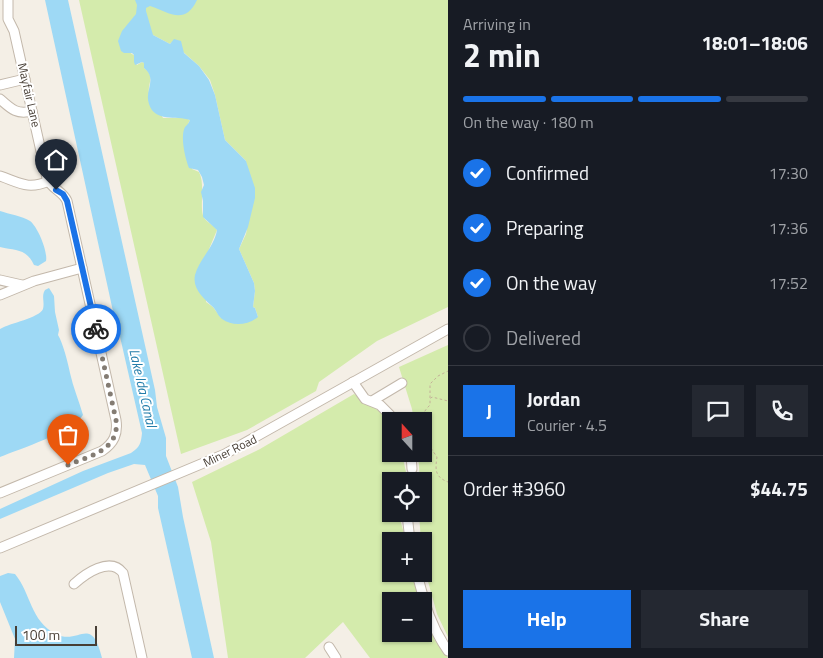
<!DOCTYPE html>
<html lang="en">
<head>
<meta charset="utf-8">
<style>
	body { margin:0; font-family:"Titillium Web",sans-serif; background:#242831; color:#f1f3f6; height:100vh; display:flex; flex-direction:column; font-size:19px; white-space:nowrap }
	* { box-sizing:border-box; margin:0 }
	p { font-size:16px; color:#9ea1a6 }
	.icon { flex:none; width:28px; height:28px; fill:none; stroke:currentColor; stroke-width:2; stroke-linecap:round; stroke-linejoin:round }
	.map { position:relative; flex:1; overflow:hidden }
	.side { display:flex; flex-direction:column; background:#171b24; width:375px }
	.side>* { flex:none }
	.needle { width:32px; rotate:339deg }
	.tools { position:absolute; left:382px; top:412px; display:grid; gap:10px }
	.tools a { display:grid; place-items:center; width:50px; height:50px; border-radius:0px; background:#171b24; box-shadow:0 1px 4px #0004; font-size:25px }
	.scale { position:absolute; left:15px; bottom:12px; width:82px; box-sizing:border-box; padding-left:5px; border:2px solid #473e35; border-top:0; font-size:14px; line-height:18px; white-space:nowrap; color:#473e35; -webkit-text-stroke:4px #fff; paint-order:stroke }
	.pin { position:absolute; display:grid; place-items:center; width:42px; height:42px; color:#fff; margin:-51px -21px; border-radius:50% 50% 50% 0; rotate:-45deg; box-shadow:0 0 5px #0007 }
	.pin .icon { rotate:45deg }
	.courier { position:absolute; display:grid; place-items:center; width:50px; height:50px; margin:-25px; border:4px solid #1a73e8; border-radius:50%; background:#fff; color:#222; box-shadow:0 1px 6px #0007 }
	.head em { font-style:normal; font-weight:700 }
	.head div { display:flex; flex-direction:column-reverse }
	.head { display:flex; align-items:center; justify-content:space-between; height:85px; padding:0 15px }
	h1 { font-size:32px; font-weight:700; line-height:38px }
	.bar { display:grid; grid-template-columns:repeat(4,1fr); gap:8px 5px; align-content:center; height:60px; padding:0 15px }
	.bar i { height:6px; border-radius:4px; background:#363941 }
	.bar .on { background:#1a73e8 }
	.bar p { grid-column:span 4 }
	.line { display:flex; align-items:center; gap:12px; padding:0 15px; border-top:1px solid #363941 }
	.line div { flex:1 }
	.round { display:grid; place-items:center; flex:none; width:52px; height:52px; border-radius:0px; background:#242831 }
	ol { padding:0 15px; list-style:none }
	li { display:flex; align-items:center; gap:15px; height:55px }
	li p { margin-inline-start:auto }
	li .icon { padding:5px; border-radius:50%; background:#1a73e8; color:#fff; stroke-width:4 }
	li:last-child { color:#9ea1a6 }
	li i { width:28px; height:28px; border:2px solid #363941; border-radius:50% }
	.action { display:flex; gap:10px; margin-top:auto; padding:10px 15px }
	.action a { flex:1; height:58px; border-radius:0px; background:#1a73e8; color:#fff; font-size:20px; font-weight:700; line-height:58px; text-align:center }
	.action a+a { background:#242831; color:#f1f3f6 }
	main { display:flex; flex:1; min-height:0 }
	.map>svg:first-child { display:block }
	.green { fill:#d4ebac; fill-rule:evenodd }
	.water { fill:#9ed9f5 }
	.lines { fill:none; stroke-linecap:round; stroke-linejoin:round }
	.minor-casing { stroke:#c3b8ab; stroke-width:11 }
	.path { stroke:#c3b098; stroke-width:1; stroke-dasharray:2.5 2.5; stroke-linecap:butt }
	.minor { stroke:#fff; stroke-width:9 }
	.done { stroke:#847c73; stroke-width:5; stroke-dasharray:0 9 }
	.route { stroke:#1a73e8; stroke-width:6 }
	.labels { text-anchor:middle; stroke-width:4; stroke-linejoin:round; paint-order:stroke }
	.street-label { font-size:12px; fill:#473e35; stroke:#fff }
	.water-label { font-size:14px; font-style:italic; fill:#247daa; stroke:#fff }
</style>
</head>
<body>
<main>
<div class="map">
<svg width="448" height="658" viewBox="0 0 448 658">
	<rect width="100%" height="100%" fill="#f4efe6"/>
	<!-- green -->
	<g class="green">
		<path d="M79,0H448V307L377,341L319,382L316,391L247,430L181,454ZM153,35L170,44L172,42L199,66L210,80L215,95L225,140L246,161L249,217L246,234L239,249L254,283L255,291L253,307L255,308L258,317L221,318L213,307L206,302L207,254L217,230C214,225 208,223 205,219C198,211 206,185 199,172L192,169L188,124L190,120L185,118H163C160,112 150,99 149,93C147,84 156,76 144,68V63L142,62L137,65L134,59L135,56L129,52Z"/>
		<polygon points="448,345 448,637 437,614 424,567 424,541 421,541 419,514 424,514 424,481 420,481 418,454 424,454 424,421 414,421 412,409 399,367"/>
		<path d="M354,394C366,402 389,414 391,429C392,437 391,446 391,454H402L406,472L403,481H391V514L399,515L406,541H391V574H413L421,601H391V634H424V608L434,639L448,658H370L343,622L305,658H228L211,542L192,482L260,449Z"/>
	</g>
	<!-- water -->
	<g class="water">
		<path d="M45,0H68L155,390L157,407L166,438V456L178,487L183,517L214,658H192L158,508V496L145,465L134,464L108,473L0,519V509L83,471L131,453C140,447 141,443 142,433L118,328L116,325Z"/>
		<path d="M135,0H197C185,26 168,12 150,6L146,8V11L153,35L170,44L174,39L181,41L184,53L199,66L209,80L215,95L225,140L246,161L255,188V198L248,227L239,249L254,283L255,291L253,307L255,308L258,317C248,325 233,327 222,319C218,316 216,310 213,307C204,299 192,289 195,275C199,259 214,248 217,230L203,217V201L201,192L204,185L202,177L198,170L189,168C185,158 180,136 185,127C187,125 189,123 190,120C176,115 155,123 149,104C144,90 158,79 144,68V63L142,62L135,65L134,62V55L132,53H124L121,51L118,41L122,31L136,14L137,5Z"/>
		<path d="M0,211C9,214 22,216 30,221C38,227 48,252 46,261L38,266L34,265C26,248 16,251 0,247Z"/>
		<path d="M49,288L54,296L55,312L59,330L58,335C63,343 68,363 70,373C73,387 79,401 83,415C72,432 20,449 0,457V329C10,323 39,318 43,309C45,302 41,296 45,290Z"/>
		<path d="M8,573L15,574C31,593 30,621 56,634C79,646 91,613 102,658H14L15,639L0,602V576Z"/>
	</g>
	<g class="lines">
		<!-- minor casing -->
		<g class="minor-casing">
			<g id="minor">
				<polyline points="0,85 25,79"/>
				<path d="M0,99C11,109 17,115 32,111"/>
				<path d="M0,176C20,183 28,190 49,181"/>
				<polyline points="0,280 22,285"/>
				<polyline points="0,295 34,281 82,268"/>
				<polyline points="353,382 365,399 380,405 390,415 393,421"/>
				<polyline points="372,401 402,383"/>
				<polyline points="411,454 412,469"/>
				<path d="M0,493L102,451C114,443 118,434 116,420L67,201C63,191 51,189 47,178L14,31L8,19V0"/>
				<polyline points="407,514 410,541"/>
				<polyline points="0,548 225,454 448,329"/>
				<path d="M417,574C425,604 430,625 448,651"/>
				<path d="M74,584C85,574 110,556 123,573L142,658"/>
				<polyline points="329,647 336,658"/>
			</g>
		</g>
		<!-- path -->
		<g class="path">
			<polyline points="430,398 430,384 438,376 448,371"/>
			<path d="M423,421C422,414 425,410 430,405V399L432,397L448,401"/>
			<path d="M424,430L426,441L437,457C435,470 435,477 448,482"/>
		</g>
		<!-- minor -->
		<use href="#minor" class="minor"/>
	</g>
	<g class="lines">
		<!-- done -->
		<path class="done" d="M68,465C90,456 120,450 116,420L96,329"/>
		<!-- route -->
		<polyline class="route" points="56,190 63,194 67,201 96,329"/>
	</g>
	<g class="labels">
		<!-- street labels -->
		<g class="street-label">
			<text transform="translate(29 95) rotate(77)" y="4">Mayfair Lane</text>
			<text transform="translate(230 451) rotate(-26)" y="4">Miner Road</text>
		</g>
		<!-- water labels -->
		<g class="water-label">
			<text transform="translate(143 388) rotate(77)" y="5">Lake Ida Canal</text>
		</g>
	</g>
</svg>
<div class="tools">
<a><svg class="needle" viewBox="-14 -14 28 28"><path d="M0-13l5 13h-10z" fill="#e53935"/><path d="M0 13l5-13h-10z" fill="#9ea1a6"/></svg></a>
<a><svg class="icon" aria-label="locate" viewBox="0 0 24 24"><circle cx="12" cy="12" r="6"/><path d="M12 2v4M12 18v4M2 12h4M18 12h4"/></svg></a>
<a>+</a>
<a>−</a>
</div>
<div class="scale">100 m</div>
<div class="pin" style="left:68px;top:465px;background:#ea580c"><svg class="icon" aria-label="bag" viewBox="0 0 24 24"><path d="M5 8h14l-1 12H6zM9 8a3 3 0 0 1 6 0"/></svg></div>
<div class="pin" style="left:56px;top:190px;background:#1f2937"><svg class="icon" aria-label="home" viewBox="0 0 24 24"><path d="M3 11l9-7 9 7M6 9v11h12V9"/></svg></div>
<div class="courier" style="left:96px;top:329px"><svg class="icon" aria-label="bike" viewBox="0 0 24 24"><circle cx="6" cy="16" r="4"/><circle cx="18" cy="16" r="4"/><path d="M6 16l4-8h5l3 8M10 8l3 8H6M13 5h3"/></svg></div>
</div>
<section class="side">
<div class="head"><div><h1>2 min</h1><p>Arriving in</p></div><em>18:01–18:06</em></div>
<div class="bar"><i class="on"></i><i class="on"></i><i class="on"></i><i></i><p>On the way · 180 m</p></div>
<ol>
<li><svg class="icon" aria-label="check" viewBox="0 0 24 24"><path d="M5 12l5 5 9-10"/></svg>Confirmed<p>17:30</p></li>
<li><svg class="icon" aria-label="check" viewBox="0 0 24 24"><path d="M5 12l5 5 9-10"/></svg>Preparing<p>17:36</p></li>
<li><svg class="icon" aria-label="check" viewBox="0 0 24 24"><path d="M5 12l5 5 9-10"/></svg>On the way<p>17:52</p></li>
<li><i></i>Delivered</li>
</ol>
<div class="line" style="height:90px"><b class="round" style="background:#1a73e8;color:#fff">J</b><div><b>Jordan</b><p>Courier · 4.5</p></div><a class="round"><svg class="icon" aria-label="chat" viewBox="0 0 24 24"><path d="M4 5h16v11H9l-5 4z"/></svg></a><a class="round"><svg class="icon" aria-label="phone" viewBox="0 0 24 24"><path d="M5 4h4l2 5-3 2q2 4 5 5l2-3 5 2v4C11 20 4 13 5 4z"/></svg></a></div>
<div class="line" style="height:65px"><div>Order #3960</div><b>$44.75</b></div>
<div class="action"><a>Help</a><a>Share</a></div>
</section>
</main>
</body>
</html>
